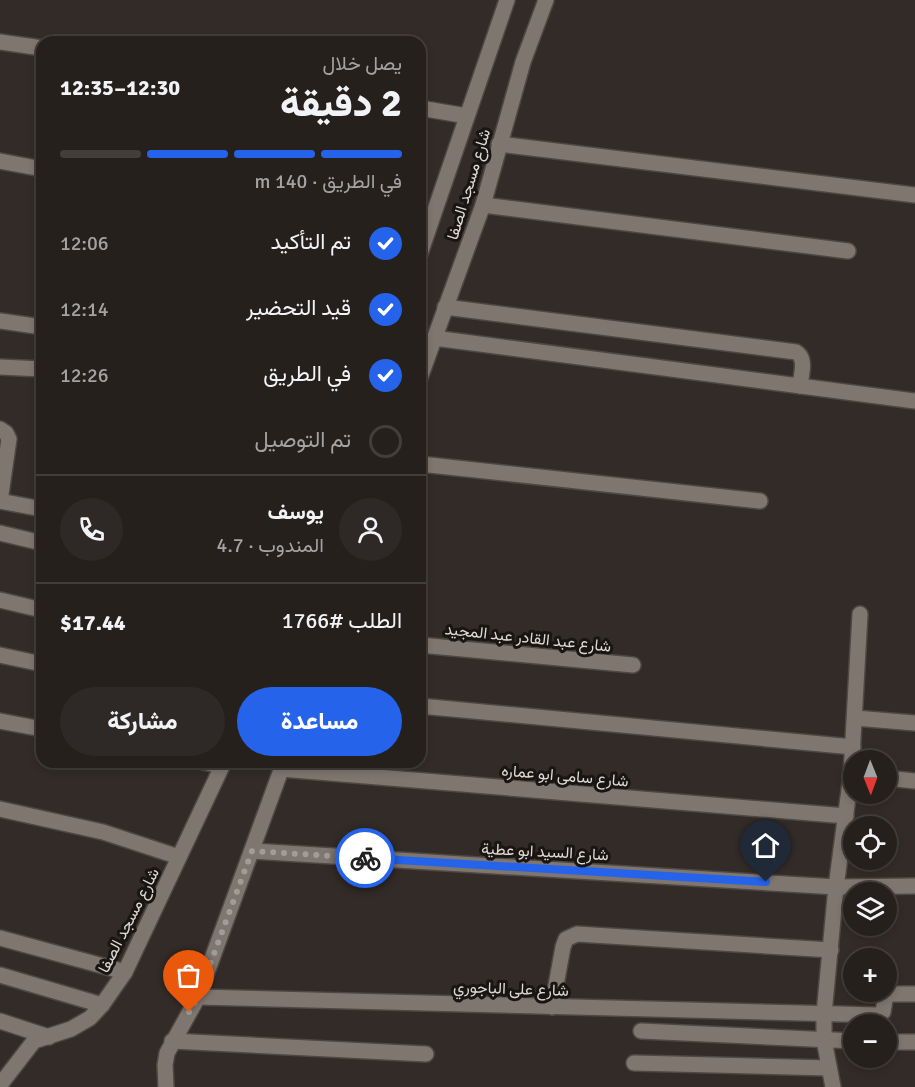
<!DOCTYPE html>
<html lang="ar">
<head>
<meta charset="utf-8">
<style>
	body { margin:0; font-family:Signika,Vazirmatn,sans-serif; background:#2e2826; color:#f1f3f6; direction:rtl; height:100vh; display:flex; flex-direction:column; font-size:22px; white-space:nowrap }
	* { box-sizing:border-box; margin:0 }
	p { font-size:20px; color:#a4a3a4 }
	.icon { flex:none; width:33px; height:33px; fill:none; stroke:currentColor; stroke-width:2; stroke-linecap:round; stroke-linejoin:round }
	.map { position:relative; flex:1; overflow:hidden; direction:ltr }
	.sheet { position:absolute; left:36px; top:36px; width:390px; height:732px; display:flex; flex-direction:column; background:#26201d; border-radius:18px; box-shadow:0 3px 9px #0003,0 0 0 2px #423e3b; direction:rtl }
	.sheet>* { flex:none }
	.needle { width:39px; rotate:179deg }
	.fabs { position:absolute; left:843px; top:750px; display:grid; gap:12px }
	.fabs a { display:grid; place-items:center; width:54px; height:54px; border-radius:50%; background:#26201d; box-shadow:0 3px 9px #0003,0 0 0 2px #423e3b; font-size:30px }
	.pin { position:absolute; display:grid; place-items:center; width:51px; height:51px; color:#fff; margin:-62px -26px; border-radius:50% 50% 50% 0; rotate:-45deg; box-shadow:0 0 6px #0007 }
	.pin .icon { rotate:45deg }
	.courier { position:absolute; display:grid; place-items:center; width:60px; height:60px; margin:-30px; border:4px solid #2563eb; border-radius:50%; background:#fff; color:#222; box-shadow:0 2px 8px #0007 }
	.headline em { font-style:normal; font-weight:800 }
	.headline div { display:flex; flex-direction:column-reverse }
	.headline { display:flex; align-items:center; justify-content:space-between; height:102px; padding:0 24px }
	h1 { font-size:39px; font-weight:800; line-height:45px }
	.bar { display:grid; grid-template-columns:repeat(4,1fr); gap:9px 6px; align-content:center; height:72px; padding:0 24px }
	.bar i { height:8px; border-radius:4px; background:#423e3b }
	.bar .selected { background:#2563eb }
	.bar p { grid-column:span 4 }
	.line { display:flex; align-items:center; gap:15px; padding:0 24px; border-top:2px solid #423e3b }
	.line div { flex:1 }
	.round { display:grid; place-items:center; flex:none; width:63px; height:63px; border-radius:32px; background:#2e2826 }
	ol { padding:0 24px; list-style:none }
	li { display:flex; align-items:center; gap:18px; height:66px }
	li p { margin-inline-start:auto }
	li .icon { padding:6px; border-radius:50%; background:#2563eb; color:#fff; stroke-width:4 }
	li:last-child { color:#a4a3a4 }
	li i { width:33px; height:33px; border:3px solid #423e3b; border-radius:50% }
	.primary-button { display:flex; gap:12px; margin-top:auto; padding:12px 24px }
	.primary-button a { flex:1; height:69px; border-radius:36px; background:#2563eb; color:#fff; font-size:24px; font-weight:800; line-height:69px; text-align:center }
	.primary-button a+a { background:#2e2826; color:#f1f3f6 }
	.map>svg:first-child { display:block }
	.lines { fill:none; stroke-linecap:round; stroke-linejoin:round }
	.minor-casing { stroke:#4e4742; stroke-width:18 }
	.minor { stroke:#7f7670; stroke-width:15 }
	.done { stroke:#a29c98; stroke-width:6; stroke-dasharray:0 10.8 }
	.route { stroke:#2563eb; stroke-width:8 }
	.labels { text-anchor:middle; stroke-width:6; stroke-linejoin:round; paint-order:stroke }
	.street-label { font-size:16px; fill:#ded9d5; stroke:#181513 }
</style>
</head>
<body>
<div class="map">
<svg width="915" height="1087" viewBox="0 0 915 1087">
	<rect width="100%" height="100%" fill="#332b27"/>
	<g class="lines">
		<!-- minor casing -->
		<g class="minor-casing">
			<g id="minor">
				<polyline points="0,42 42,48"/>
				<polyline points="420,108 467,116"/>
				<polyline points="499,144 915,195"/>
				<polyline points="0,161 42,169"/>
				<polyline points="483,205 848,251"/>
				<polyline points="420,254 507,0"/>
				<path d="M445,307L796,352C807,358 801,375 800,386"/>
				<polyline points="0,321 42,327"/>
				<polyline points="434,338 915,401"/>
				<polyline points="0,367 42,369"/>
				<polyline points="420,378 483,205 523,62 546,0"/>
				<polyline points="0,429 6,433 9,439 0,501"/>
				<polyline points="420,464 760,501"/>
				<polyline points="0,501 42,509"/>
				<polyline points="0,533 42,543"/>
				<polyline points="0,600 42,610"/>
				<polyline points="420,645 633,665"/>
				<polyline points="0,655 42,664"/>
				<polyline points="420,706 853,747"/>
				<polyline points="855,718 915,723"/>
				<polyline points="0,721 42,729"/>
				<polyline points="203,762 222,766"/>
				<polyline points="281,769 846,816"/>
				<polyline points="886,778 915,781"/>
				<polyline points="0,809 103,832 179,857"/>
				<polyline points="252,851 836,887 915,886"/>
				<polyline points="0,938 125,972"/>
				<polyline points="0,975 102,1005"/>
				<polyline points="198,997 879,1015 883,1012 886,994 915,994"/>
				<polyline points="552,1007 563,947 566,939 577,934 831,950"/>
				<polyline points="0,1021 49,1037"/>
				<polyline points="641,1031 854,1041"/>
				<polyline points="172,1041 426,1054"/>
				<polyline points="886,1042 915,1042"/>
				<polyline points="634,1063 829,1068"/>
				<polyline points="0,1085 34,1041 71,1029 90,1018 102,1005 125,972 224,762"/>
				<polyline points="166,1087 165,1065 167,1053 198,997 284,762"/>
				<polyline points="833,1087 824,1040 824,1014 836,887 851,775 860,614"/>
			</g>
		</g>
		<!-- minor -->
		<use href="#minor" class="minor"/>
	</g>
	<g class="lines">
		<!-- done -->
		<polyline class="done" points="189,1012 198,997 252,851 365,858"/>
		<!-- route -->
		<polyline class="route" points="365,858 766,882"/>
	</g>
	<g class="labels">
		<!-- street labels -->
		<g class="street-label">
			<text transform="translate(468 184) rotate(-73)" y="6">شارع مسجد الصفا</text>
			<text transform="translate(528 637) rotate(6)" y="6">شارع عبد القادر عبد المجيد</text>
			<text transform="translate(565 775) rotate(5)" y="6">شارع سامى ابو عماره</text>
			<text transform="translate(545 851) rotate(3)" y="6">شارع السيد ابو عطية</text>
			<text transform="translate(128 920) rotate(-63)" y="6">شارع مسجد الصفا</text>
			<text transform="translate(511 988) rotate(2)" y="6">شارع على الباجوري</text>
		</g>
	</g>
</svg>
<div class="fabs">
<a><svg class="needle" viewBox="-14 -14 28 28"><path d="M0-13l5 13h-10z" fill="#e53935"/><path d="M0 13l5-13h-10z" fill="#a4a3a4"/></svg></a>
<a><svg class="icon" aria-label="locate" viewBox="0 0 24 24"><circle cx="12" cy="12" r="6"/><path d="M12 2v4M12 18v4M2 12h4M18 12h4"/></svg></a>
<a><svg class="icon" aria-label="layers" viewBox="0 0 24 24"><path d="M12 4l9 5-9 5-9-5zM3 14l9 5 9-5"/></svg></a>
<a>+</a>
<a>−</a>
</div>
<div class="pin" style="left:189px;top:1012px;background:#ea580c"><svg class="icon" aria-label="bag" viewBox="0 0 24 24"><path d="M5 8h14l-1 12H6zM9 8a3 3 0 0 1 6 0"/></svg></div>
<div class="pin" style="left:766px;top:882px;background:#1f2937"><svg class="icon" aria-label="home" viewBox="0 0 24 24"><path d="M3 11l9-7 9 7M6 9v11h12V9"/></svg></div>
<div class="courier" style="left:365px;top:858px"><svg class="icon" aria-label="bike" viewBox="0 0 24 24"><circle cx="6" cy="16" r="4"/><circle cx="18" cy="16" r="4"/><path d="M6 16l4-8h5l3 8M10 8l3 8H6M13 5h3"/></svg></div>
<section class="sheet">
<div class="headline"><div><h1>2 دقيقة</h1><p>يصل خلال</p></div><em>12:30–12:35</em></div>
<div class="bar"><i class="selected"></i><i class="selected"></i><i class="selected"></i><i></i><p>في الطريق · 140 m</p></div>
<ol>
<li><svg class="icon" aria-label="check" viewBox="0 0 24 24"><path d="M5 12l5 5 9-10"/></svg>تم التأكيد<p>12:06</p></li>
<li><svg class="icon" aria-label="check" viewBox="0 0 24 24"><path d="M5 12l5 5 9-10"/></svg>قيد التحضير<p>12:14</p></li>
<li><svg class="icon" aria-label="check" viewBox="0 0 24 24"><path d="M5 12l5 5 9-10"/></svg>في الطريق<p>12:26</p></li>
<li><i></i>تم التوصيل</li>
</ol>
<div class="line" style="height:108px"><a class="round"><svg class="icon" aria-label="person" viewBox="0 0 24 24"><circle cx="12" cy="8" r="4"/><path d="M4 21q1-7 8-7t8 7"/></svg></a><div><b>يوسف</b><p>المندوب · 4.7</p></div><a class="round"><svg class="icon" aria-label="phone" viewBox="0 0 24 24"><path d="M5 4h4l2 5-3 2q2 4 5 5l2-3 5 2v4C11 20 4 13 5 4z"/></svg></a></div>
<div class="line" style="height:78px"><div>الطلب #1766</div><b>$17.44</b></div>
<div class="primary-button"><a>مساعدة</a><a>مشاركة</a></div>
</section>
</div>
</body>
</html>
